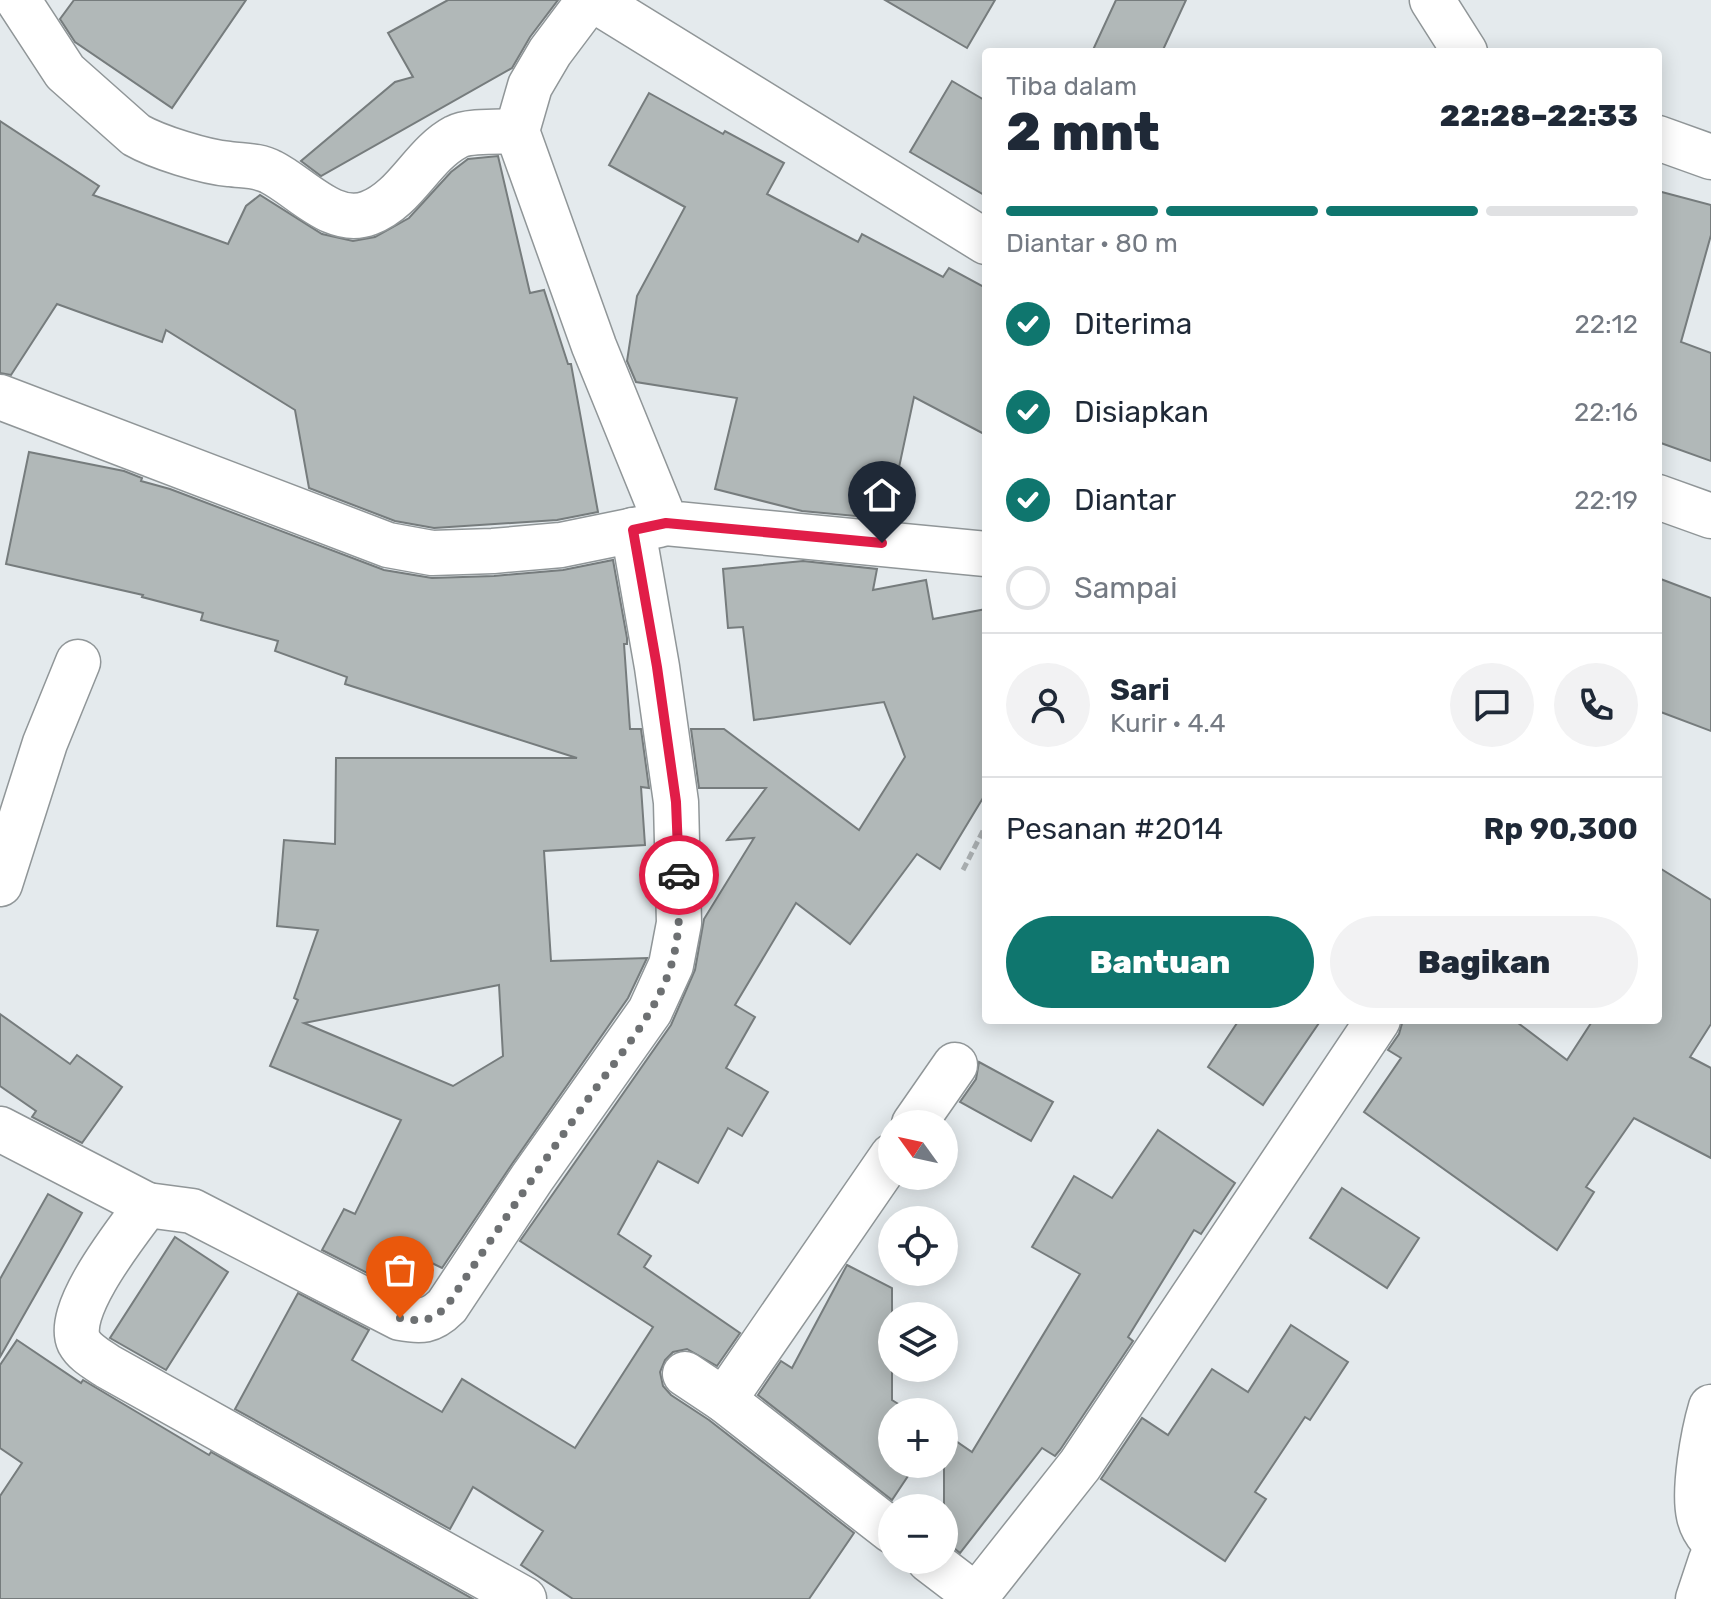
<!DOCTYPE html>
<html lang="id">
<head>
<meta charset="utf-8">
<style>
	body { margin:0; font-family:Rubik,sans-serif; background:#f2f2f3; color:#1f2937; height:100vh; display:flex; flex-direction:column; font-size:30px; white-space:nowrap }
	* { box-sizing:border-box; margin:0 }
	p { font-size:26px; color:#747a83 }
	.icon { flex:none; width:44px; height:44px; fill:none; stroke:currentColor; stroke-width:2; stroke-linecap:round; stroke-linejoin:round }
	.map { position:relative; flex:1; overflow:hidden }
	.drawer { position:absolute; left:982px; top:48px; width:680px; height:976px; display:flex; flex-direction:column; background:#fff; border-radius:8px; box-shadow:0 4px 20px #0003 }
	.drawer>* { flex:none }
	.needle { width:52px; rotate:303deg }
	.buttons { position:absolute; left:878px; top:1110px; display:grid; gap:16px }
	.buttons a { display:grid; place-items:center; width:80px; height:80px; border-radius:50%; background:#fff; box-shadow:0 4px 20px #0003; font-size:40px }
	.pin { position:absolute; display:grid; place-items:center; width:68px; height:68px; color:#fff; margin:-82px -34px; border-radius:50% 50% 50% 0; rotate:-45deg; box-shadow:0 0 8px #0007 }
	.pin .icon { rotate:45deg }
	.courier { position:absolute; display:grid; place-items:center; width:80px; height:80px; margin:-40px; border:6px solid #e11d48; border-radius:50%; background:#fff; color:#222; box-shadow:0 2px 10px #0007 }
	.head em { font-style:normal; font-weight:800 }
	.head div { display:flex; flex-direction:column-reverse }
	.head { display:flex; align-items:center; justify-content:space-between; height:136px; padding:0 24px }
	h1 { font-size:52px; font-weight:800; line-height:60px }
	.bar { display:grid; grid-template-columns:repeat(4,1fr); gap:12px 8px; align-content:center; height:96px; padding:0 24px }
	.bar i { height:10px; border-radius:6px; background:#e0e1e3 }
	.bar .selected { background:#0f766e }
	.bar p { grid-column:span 4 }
	.line { display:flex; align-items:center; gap:20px; padding:0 24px; border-top:2px solid #e0e1e3 }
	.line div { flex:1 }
	.round { display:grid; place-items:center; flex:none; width:84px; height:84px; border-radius:42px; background:#f2f2f3 }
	ol { padding:0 24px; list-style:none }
	li { display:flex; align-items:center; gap:24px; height:88px }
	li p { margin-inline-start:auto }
	li .icon { padding:8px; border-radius:50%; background:#0f766e; color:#fff; stroke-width:4 }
	li:last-child { color:#747a83 }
	li i { width:44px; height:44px; border:4px solid #e0e1e3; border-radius:50% }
	.primary-button { display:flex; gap:16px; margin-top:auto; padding:16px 24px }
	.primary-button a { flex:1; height:92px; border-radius:48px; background:#0f766e; color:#fff; font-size:32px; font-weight:800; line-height:92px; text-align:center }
	.primary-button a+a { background:#f2f2f3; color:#1f2937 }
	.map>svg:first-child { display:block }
	.building { fill:#b1b8b8; stroke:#767c7d; stroke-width:2; fill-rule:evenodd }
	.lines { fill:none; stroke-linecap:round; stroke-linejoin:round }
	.street-casing { stroke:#909698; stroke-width:47 }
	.path { stroke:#a9aeb0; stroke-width:5; stroke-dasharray:8 4; stroke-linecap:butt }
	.street { stroke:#fff; stroke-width:44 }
	.done { stroke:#6d7072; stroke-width:8; stroke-dasharray:0 14.4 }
	.route { stroke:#e11d48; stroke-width:10 }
</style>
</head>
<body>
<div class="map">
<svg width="1711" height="1599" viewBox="0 0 1711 1599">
	<rect width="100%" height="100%" fill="#e4eaed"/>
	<!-- building -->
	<g class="building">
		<polygon points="74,0 246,0 172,108 75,42 60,19"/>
		<polygon points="448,0 558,0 530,37 512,68 321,176 301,161 395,82 413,77 388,33"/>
		<polygon points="885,0 995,0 967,48"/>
		<polygon points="1116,0 1186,0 1162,52 1092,52"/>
		<polygon points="952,81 986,101 986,196 910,152"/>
		<polygon points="649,93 723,134 725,131 784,163 767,194 858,242 862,234 943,277 949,268 986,288 986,435 914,397 888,519 802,511 715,489 737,398 636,382 627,361 637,296 685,207 609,165"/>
		<polygon points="0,121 99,186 93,195 228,244 246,206 260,195 322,234 353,241 375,237 409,218 451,172 468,159 498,156 530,293 544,290 568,364 571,364 598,512 557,520 434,528 395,521 309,488 295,410 166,330 162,342 57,304 11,375 0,373"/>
		<polygon points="1658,191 1711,205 1711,235 1681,342 1711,353 1711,461 1658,442"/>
		<path d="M29,452L124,471L142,478L141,481L170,489L384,570L432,578L494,576L563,570L613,560L627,638V644H624L630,729H641L649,788L641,787L645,845L544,851L551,961L647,958L628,998L512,1164L442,1268L432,1263L421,1283L400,1273L393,1286L322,1250L344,1209L355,1214L401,1120L270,1066L298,1000L294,998L318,930L277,926L284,840L335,844L336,758H577L345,684L347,677L275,651L278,641L201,620L203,613L142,597L143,595L6,564ZM499,985L503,1056L453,1086L304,1023Z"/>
		<polygon points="803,561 877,569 873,590 926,580 933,619 986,609 986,793 940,869 917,854 850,944 796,903 735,1005 755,1017 726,1068 768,1092 742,1136 728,1128 698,1183 658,1161 618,1234 651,1256 644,1267 740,1333 717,1366 687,1349 673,1352 665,1360 660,1372 663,1386 671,1395 709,1420 854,1533 809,1599 573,1599 521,1565 543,1531 473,1487 450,1529 235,1409 298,1293 369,1330 352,1360 442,1412 462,1379 575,1448 653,1327 520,1241 671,1025 695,970 704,919 754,838 727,840 766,788 699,788 691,729 724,729 859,830 905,757 884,702 754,720 743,627 728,628 723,569"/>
		<polygon points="1658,578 1711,598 1711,731 1658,711"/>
		<polygon points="1658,867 1711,900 1711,1024 1690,1057 1711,1068 1711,1158 1634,1118 1586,1187 1594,1192 1557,1250 1364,1112 1401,1058 1388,1050 1399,1034 1403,1020 1514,1020 1567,1060 1593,1020 1658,1020"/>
		<polygon points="0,1014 70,1064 77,1055 122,1087 82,1143 32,1117 36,1111 0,1086"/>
		<polygon points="1239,1020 1321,1020 1263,1105 1208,1067"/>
		<polygon points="979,1062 1053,1102 1031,1141 960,1102 976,1079"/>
		<polygon points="1158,1130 1235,1183 1201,1234 1194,1230 1128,1337 1133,1341 1060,1450 1055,1456 1042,1448 960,1553 944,1540 944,1433 972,1452 1080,1274 1032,1247 1074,1176 1112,1198"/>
		<polygon points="1342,1188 1419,1238 1387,1288 1310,1238"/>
		<polygon points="48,1194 82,1213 0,1357 0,1279"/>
		<polygon points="175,1237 228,1272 166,1370 110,1338"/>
		<polygon points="847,1265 892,1288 892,1400 911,1412 892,1412 892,1464 916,1464 892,1500 758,1395 781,1361 792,1368"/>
		<polygon points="1291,1325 1348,1362 1310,1420 1305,1417 1255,1492 1266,1499 1225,1561 1101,1479 1142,1418 1168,1435 1212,1369 1248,1392"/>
		<polygon points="17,1340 81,1383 83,1380 209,1455 211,1452 473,1599 0,1599 0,1496 22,1463 0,1448 0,1365"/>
	</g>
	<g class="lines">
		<!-- street casing -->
		<g class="street-casing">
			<g id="street">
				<path d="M18,0L65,72L136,135C157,147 205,162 229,164C244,166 258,165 271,172C301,187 333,227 369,213C406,199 422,155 456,137C468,130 502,132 517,131"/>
				<polyline points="589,0 550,52 530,86 517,131 594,346 666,523 986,554"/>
				<polyline points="594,0 986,242"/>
				<polyline points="1432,0 1465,52"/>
				<polyline points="1658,138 1711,157"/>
				<polyline points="0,397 388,545 432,553 493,551 561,545 659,525"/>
				<polyline points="1658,497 1711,516"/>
				<polyline points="0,884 45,743 78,662"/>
				<polyline points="914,1124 955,1065"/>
				<polyline points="0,1129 147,1205"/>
				<polyline points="685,1374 724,1400 892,1531"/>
				<polyline points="724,1400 892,1156"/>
				<path d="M1711,1407C1703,1434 1693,1490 1699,1516C1701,1525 1705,1532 1711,1539"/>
				<polyline points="929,1560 976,1596"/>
				<path d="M524,1599L107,1366C97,1359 85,1353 79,1342C64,1310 128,1231 147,1205L192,1211L400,1318C421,1322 431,1322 447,1306L532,1178L650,1011L671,965L679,923L676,802L657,667L633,530"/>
				<polyline points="974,1599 1080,1465 1378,1020"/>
				<polyline points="1698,1599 1711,1560"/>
			</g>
		</g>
		<!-- path -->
		<polyline class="path" points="963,870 986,825"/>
		<!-- street -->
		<use href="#street" class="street"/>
	</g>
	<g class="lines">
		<!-- done -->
		<path class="done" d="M400,1318C421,1322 431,1322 447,1306C492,1238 537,1171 584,1105C614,1061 655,1017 671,966C680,936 680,906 679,875"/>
		<!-- route -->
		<polyline class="route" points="679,875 676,802 657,667 633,530 666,523 882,543"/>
	</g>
</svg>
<div class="buttons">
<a><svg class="needle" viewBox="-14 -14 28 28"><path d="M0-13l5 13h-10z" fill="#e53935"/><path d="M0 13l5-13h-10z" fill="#747a83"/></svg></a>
<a><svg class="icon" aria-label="locate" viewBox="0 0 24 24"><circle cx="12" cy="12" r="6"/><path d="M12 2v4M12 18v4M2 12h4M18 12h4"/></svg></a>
<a><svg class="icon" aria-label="layers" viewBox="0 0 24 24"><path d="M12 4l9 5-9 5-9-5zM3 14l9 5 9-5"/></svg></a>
<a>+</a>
<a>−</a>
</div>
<div class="pin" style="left:400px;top:1318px;background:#ea580c"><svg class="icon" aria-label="bag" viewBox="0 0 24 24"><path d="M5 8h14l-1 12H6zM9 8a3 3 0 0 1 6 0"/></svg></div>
<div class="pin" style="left:882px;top:543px;background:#1f2937"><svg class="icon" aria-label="home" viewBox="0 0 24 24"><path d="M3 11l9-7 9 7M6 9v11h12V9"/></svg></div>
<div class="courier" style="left:679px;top:875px"><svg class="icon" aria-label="car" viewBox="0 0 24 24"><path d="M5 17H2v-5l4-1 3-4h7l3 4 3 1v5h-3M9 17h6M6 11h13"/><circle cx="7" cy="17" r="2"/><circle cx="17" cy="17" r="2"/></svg></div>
<section class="drawer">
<div class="head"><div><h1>2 mnt</h1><p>Tiba dalam</p></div><em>22:28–22:33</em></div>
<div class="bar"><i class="selected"></i><i class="selected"></i><i class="selected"></i><i></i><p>Diantar · 80 m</p></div>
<ol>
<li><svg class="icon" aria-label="check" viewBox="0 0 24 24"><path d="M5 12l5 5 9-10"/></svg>Diterima<p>22:12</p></li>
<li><svg class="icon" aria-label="check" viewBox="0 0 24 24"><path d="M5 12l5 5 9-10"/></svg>Disiapkan<p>22:16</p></li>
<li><svg class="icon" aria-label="check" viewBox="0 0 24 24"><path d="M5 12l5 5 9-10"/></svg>Diantar<p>22:19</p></li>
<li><i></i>Sampai</li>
</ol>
<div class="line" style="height:144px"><a class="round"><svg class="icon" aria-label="person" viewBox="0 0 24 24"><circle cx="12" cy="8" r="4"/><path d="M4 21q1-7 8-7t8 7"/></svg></a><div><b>Sari</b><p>Kurir · 4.4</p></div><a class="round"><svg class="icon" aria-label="chat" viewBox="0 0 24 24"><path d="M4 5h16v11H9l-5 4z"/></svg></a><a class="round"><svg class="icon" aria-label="phone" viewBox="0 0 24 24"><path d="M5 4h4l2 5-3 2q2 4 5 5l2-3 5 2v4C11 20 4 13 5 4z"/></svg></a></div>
<div class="line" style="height:104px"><div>Pesanan #2014</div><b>Rp 90,300</b></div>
<div class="primary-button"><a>Bantuan</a><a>Bagikan</a></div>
</section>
</div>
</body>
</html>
